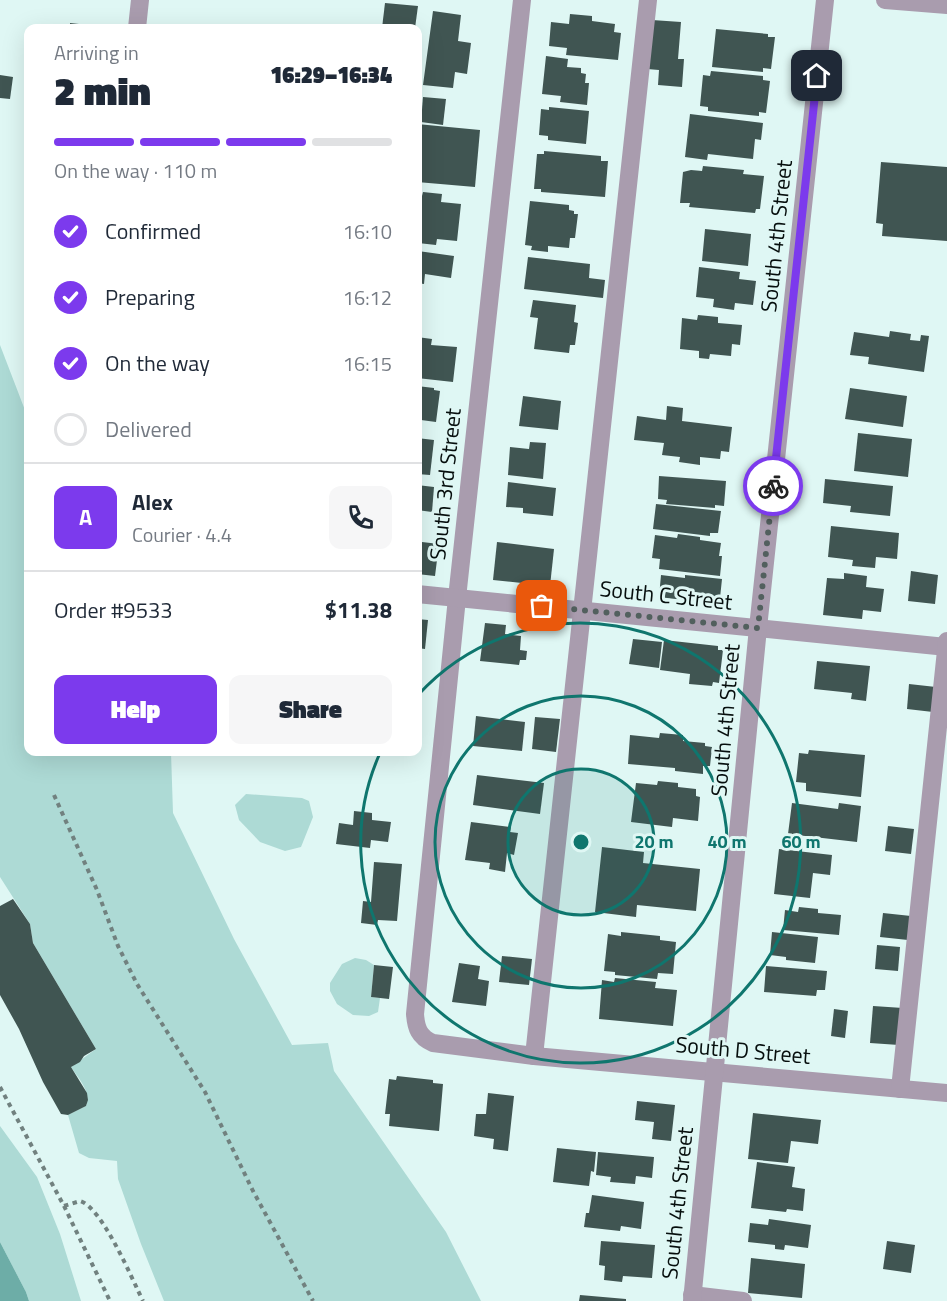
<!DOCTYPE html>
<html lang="en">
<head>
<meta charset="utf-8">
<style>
	body { margin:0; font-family:"Titillium Web",sans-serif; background:#f6f6f7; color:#1f2937; height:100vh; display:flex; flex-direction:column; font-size:22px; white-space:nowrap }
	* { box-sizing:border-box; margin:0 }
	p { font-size:20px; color:#747a83 }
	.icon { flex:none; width:33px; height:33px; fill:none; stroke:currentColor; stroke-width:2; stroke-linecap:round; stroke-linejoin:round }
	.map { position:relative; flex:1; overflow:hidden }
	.panel { position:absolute; left:24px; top:24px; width:398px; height:732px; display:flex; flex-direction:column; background:#fff; border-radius:12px; box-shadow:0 6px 24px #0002 }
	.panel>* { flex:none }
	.pin { position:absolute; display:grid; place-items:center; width:51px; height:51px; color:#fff; margin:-26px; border-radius:12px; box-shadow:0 3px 9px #0006 }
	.courier { position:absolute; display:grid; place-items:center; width:60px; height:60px; margin:-30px; border:4px solid #7c3aed; border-radius:50%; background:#fff; color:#222; box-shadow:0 2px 8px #0007 }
	.headline em { font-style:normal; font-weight:800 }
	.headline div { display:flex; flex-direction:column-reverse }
	.headline { display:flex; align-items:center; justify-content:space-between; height:102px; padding:0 30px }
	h1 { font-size:39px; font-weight:800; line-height:45px }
	.bar { display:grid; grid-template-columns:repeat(4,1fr); gap:9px 6px; align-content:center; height:72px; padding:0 30px }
	.bar i { height:8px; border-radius:4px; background:#e0e1e3 }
	.bar .on { background:#7c3aed }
	.bar p { grid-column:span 4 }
	.line { display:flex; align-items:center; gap:15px; padding:0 30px; border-top:2px solid #e0e1e3 }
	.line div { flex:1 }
	.round { display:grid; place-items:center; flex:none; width:63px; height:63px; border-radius:12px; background:#f6f6f7 }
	ol { padding:0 30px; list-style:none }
	li { display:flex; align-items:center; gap:18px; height:66px }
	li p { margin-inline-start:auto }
	li .icon { padding:6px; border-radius:50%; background:#7c3aed; color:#fff; stroke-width:4 }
	li:last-child { color:#747a83 }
	li i { width:33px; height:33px; border:3px solid #e0e1e3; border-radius:50% }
	.primary-button { display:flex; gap:12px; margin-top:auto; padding:12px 30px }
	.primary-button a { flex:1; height:69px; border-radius:12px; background:#7c3aed; color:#fff; font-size:24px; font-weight:800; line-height:69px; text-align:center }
	.primary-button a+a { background:#f6f6f7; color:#1f2937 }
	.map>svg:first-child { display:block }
	.green { fill:#addad5 }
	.water { fill:#6dada7 }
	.building { fill:#405552 }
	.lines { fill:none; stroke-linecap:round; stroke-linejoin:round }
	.path { stroke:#71817f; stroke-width:4; stroke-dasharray:4.5 4.5; stroke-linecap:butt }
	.minor { stroke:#a99cae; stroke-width:18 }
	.done { stroke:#52605e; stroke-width:6; stroke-dasharray:0 10.8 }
	.route { stroke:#7c3aed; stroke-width:8 }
	.ring { fill:none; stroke:#0f766e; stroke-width:3 }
	.labels { text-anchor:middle; stroke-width:6; stroke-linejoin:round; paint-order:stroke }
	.street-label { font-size:22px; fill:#060e0d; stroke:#dff7f4 }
	.centre { fill:#0f766e; stroke:#dff7f4; stroke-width:3 }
	.ring-label { font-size:18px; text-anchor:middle; font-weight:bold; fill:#0f766e; stroke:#dff7f4; stroke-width:6; stroke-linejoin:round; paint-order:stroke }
</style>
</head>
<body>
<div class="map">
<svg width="947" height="1301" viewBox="0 0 947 1301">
	<rect width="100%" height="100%" fill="#dff7f4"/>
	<!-- green -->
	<g class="green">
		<path d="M0,345L28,418V752H171L173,813L234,939L292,1045L328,1043L334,1071L446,1232L481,1301H164L141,1244L118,1179L117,1161L89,1158L79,1153L68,1115L86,1106C92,1092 78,1078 71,1067L96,1049L33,943L30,924L0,877Z"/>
		<polygon points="246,794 302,798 309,801 313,817 301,847 285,851 260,842 239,820 235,805"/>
		<polygon points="355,958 366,960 374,965 371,997 380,998 378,1012 369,1016 353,1015 337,1004 330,991 330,983 342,964"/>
		<polygon points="0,1126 37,1177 60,1234 81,1301 29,1301 26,1292 0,1242"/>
	</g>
	<!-- water -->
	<polygon class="water" points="0,1242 26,1292 29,1301 0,1301"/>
	<!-- building -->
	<g class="building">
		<polygon points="385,3 418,6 415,28 382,28"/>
		<polygon points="433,11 461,15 458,41 471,43 467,74 455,72 453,88 423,85"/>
		<polygon points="570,14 592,16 592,21 615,24 614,32 621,33 618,60 566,55 567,48 549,46 551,22 569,24"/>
		<polygon points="652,20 681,22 678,59 684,59 682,87 658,85 659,70 647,69"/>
		<polygon points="70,23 106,27 106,28 70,28"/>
		<polygon points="716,29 768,34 768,37 775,37 771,69 763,68 763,72 712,67"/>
		<polygon points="546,56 568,59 567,67 581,68 581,73 586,74 585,83 589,83 587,105 560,102 561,96 542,94"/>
		<polygon points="711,71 763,76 763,80 770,81 766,113 759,112 759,116 708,111 708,107 700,106 703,75 710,76"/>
		<polygon points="0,75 13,77 10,99 0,98"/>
		<polygon points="423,97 446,99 443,125 421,122"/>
		<polygon points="549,107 589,111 586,144 548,140 548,136 539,135 541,109 549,110"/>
		<polygon points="690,114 763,123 761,140 755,139 753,159 708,154 707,160 685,157"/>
		<polygon points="417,124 480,130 475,187 417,182"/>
		<polygon points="544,151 601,156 601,161 608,161 605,197 541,192 541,189 534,189 537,154 544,154"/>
		<polygon points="881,162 947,167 947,241 882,236 883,224 876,223"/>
		<polygon points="703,166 744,170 743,174 764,176 760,209 756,209 755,213 689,207 690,203 680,203 683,172 691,170 702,171"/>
		<polygon points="423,192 442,194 441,202 461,204 457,241 437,239 436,245 418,243 417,196 422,196"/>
		<polygon points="530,201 569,205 569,210 574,211 574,214 578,214 575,238 570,238 569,248 548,246 548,252 531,250 532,246 525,245"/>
		<polygon points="705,229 751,234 748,266 702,261"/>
		<polygon points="417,245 419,245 418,251 454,256 451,278 425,274 424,284 417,283"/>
		<polygon points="528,257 590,264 589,278 605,280 603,298 524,289"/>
		<polygon points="699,267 740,272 739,279 756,281 753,305 735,303 734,310 713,307 714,299 696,297"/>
		<polygon points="533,300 576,305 574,322 578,323 575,345 570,345 569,353 534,349 538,318 530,317"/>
		<polygon points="698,315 718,317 718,323 742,325 740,345 732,344 731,356 710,354 709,359 699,358 699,351 680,349 682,318 697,320"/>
		<polygon points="890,331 911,334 910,340 920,341 921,335 929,336 924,372 868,364 869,357 850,355 854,332 889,337"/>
		<polygon points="417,337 432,339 431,345 457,347 453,382 417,378"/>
		<polygon points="417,386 434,388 434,390 440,391 436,422 421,420 420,427 417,426"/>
		<polygon points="850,388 907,396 903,427 845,419"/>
		<polygon points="523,396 561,401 558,430 519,426"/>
		<polygon points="667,406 683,408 682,421 732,427 729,452 721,451 720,459 700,457 700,465 679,462 680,457 662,455 664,443 634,440 637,416 666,420"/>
		<polygon points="858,433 912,439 908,477 854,471"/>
		<polygon points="417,438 434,440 430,475 417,474"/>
		<polygon points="530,442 546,443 543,479 508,475 510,447 529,449"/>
		<polygon points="659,476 726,481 724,506 715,505 715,508 666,504 667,500 658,499"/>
		<polygon points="825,479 893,486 890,516 850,512 851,506 823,503"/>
		<polygon points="508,482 556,488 553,516 523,513 523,508 506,507"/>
		<polygon points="417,485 434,487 432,512 417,510"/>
		<polygon points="656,504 721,511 718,533 710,533 710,536 653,529"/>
		<polygon points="831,526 899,533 897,559 876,557 875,568 852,566 853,560 828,557"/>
		<polygon points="678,534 700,537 700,540 721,543 719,556 722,556 720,576 659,569 660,559 652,558 655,535 677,538"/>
		<polygon points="417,535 422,536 422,542 439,544 435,576 417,574"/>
		<polygon points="497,542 554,549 550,586 493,580"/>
		<polygon points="911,571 938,575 935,604 908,601"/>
		<polygon points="844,573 867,576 866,587 884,589 881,612 863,610 862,619 823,615 827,578 844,579"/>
		<polygon points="661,575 685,578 685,575 722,579 720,598 701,596 700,602 659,597"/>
		<polygon points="417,619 428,620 425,649 417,648"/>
		<polygon points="485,623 506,625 505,634 521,636 520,650 527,651 526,660 520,660 519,665 480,661"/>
		<polygon points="633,639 662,642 659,668 629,664"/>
		<polygon points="664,640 718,646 718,650 723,650 719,683 713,682 712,686 689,684 690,674 660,670"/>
		<polygon points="817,661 870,666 866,701 851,699 852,693 814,689"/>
		<polygon points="909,684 936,687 933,712 907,709"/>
		<polygon points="476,716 525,722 522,751 473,746"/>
		<polygon points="535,717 560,719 556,752 532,749"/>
		<polygon points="660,733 683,735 683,741 705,743 705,746 712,747 710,766 703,766 703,774 675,771 675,768 628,764 630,735 659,738"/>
		<polygon points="809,750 865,755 861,797 806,791 806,783 796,782 799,753 808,754"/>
		<polygon points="477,775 544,783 540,814 473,805"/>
		<polygon points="658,781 678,783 678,787 696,789 696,796 700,797 698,821 673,818 672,827 631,822 636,783 657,785"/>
		<polygon points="792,803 838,809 839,803 861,806 857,842 788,834"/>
		<polygon points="354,811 372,813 372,820 391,822 388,842 371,840 370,848 336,844 339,823 353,825"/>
		<polygon points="471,822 511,827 510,832 518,833 514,855 507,853 505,872 489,869 490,863 465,860"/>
		<polygon points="888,826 914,829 911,854 885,851"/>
		<polygon points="602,847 644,852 643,863 700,869 696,911 637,905 636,917 595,912"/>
		<polygon points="779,849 832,855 830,875 813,873 810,898 774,894"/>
		<polygon points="374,862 402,864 397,921 378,920 377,925 361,923 363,901 371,902"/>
		<polygon points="13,899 30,924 33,943 96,1049 84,1056 80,1062 71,1067 87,1093 88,1100 86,1106 68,1115 61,1114 43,1082 19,1029 0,995 0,906"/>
		<polygon points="799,907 818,909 818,913 841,915 839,935 783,930 785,910 798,912"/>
		<polygon points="883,913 911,916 908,940 880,937"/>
		<polygon points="621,932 660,936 660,940 676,942 673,974 658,973 657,979 615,975 615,972 604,971 608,934 621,936"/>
		<polygon points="772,932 818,937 815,963 786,960 786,957 770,955"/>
		<polygon points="877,945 900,947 898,971 875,969"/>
		<polygon points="502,956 532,959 529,985 499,982"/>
		<polygon points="459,963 480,966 478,979 489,981 486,1006 452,1002"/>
		<polygon points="374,965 393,967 389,999 371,997"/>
		<polygon points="766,966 827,971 825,990 817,990 816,996 764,992"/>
		<polygon points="615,978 656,982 655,988 677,990 673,1026 599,1019 602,980 614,982"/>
		<polygon points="873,1006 903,1008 899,1045 870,1043"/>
		<polygon points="834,1009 848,1011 845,1038 831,1036"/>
		<polygon points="397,1076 433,1080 433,1083 443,1084 439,1131 389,1126 390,1114 385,1114 389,1079 396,1080"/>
		<polygon points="488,1093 514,1096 508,1151 493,1149 494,1139 474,1136 476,1114 486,1114"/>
		<polygon points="637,1101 675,1105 671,1141 652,1139 654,1122 635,1120"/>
		<polygon points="753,1113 821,1120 818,1144 791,1141 788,1163 748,1159"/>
		<polygon points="557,1148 596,1152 594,1172 591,1171 589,1186 553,1182"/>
		<polygon points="598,1152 654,1157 652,1178 636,1176 635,1184 610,1182 611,1177 596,1175"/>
		<polygon points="757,1162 795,1167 792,1187 805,1189 803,1211 787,1209 786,1212 751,1208"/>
		<polygon points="592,1195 644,1202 641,1229 621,1226 620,1231 584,1227 586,1213 589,1213"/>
		<polygon points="769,1219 811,1225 808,1248 785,1245 784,1250 775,1249 775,1245 748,1242 750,1223 768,1225"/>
		<polygon points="601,1241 655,1245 652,1278 623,1276 622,1282 604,1280 605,1266 599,1265"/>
		<polygon points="887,1241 915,1245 911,1273 883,1269"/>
		<polygon points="751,1258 805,1264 802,1298 748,1293"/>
		<polygon points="580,1295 626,1299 626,1301 579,1301"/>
	</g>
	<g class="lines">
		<!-- path -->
		<g class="path">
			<polyline points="54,795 97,890 118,946 137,984 205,1092 253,1191 313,1301"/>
			<polyline points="0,1087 64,1206 110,1301"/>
			<path d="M64,1206L80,1201C102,1207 132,1279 143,1301"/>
		</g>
		<!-- minor -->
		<g class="minor">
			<path d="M522,0L457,598L415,1014C416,1028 419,1037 433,1043L534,1056L947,1093"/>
			<polyline points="885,0 947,5"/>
			<polyline points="137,28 140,0"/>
			<polyline points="417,594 947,647"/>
			<polyline points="534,1056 648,0"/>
			<polyline points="900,1089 947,641"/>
			<polyline points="692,1295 743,1301"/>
			<polyline points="692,1301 758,628 825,0"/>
		</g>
	</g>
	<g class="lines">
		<!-- done -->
		<polyline class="done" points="542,606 758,628 773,486"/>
		<!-- route -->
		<polyline class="route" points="773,486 817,76"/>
	</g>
	<!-- distance rings -->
	<circle cx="581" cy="842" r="73" fill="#0f766e" fill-opacity=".12"/>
	<g class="ring">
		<circle cx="581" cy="842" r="73"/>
		<circle cx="581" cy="842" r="146"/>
		<path d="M418 695A220 220 0 1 1 380 753"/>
	</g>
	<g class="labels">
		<!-- street labels -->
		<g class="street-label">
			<text transform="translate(776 236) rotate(-84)" y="8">South 4th Street</text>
			<text transform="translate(445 484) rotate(-84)" y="8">South 3rd Street</text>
			<text transform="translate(666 595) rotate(6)" y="8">South C Street</text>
			<text transform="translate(725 720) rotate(-85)" y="8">South 4th Street</text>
			<text transform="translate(743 1050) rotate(5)" y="8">South D Street</text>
			<text transform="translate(677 1203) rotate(-84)" y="8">South 4th Street</text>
		</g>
	</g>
	<circle cx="581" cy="842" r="9" class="centre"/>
	<g class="ring-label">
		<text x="654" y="848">20 m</text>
		<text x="727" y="848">40 m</text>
		<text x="801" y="848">60 m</text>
	</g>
</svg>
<div class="pin" style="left:542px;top:606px;background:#ea580c"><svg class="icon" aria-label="bag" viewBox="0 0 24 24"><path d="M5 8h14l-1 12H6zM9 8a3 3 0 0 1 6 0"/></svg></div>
<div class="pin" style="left:817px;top:76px;background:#1f2937"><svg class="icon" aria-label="home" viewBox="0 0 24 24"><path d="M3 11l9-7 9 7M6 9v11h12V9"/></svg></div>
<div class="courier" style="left:773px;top:486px"><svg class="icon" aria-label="bike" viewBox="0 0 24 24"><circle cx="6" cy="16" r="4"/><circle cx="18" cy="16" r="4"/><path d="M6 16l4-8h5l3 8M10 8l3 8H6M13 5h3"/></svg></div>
<section class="panel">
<div class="headline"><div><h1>2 min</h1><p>Arriving in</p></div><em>16:29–16:34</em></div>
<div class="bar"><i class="on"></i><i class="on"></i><i class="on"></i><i></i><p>On the way · 110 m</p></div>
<ol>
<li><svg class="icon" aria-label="check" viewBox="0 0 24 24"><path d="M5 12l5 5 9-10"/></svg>Confirmed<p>16:10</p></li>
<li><svg class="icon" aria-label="check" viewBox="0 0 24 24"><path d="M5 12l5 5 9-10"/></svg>Preparing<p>16:12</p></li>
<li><svg class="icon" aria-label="check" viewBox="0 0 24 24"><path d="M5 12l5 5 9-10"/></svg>On the way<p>16:15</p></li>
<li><i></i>Delivered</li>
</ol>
<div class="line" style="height:108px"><b class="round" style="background:#7c3aed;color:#fff">A</b><div><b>Alex</b><p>Courier · 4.4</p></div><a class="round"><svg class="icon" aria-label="phone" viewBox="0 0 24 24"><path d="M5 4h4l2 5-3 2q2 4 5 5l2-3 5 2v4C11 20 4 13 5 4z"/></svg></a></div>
<div class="line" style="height:78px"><div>Order #9533</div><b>$11.38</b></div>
<div class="primary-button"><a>Help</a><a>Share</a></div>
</section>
</div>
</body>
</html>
